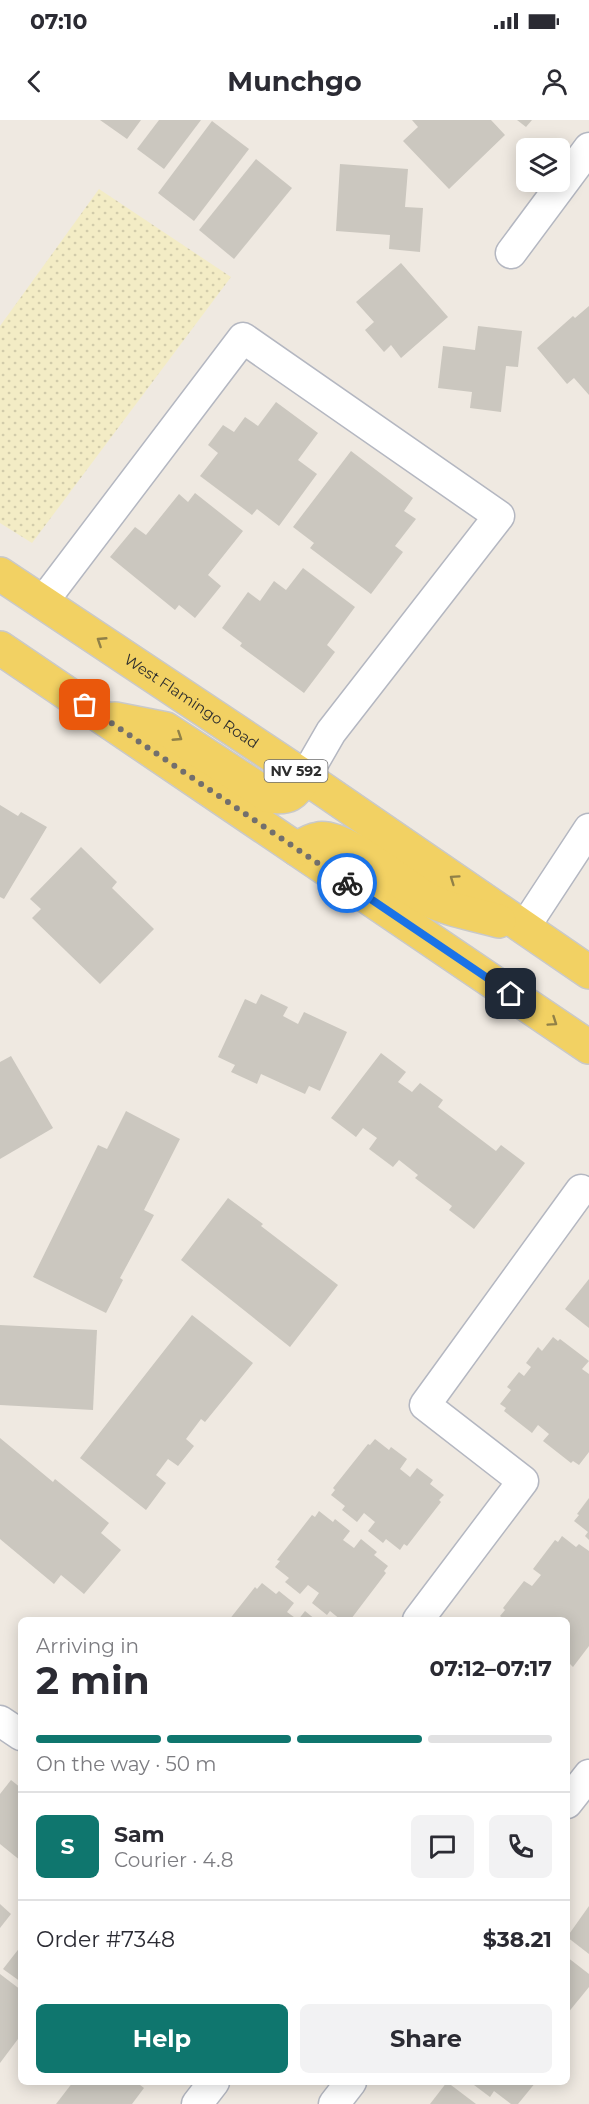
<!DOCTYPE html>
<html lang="en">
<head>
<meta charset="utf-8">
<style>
	body { margin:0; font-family:Montserrat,sans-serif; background:#f2f2f3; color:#2b2b33; height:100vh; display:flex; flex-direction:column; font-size:22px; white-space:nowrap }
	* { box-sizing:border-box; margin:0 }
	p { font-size:20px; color:#7c7c81 }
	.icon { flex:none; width:33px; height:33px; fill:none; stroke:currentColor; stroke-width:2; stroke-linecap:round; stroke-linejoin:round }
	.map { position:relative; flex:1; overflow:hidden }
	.side { position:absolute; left:18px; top:1497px; width:552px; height:468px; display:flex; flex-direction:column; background:#fff; border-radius:9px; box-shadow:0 3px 15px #0003 }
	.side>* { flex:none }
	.tools { position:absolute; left:516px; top:18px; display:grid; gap:12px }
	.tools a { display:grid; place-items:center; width:54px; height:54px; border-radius:9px; background:#fff; box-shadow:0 3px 15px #0003; font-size:30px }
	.pin { position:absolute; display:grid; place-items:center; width:51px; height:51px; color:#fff; margin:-26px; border-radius:12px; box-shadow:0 3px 9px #0006 }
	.courier { position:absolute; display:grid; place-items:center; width:60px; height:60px; margin:-30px; border:4px solid #1a73e8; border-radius:50%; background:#fff; color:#222; box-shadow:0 2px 8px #0007 }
	.summary em { font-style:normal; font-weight:700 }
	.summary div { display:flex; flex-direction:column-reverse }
	.summary { display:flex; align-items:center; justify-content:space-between; height:102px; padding:0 18px }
	h1 { font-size:39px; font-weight:700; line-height:45px }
	.bar { display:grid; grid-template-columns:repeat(4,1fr); gap:9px 6px; align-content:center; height:72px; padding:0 18px }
	.bar i { height:8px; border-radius:4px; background:#e1e1e2 }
	.bar .selected { background:#0f766e }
	.bar p { grid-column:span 4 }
	.line { display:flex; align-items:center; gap:15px; padding:0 18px; border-top:2px solid #e1e1e2 }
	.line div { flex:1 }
	.round { display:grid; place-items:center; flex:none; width:63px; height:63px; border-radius:9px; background:#f2f2f3 }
	.action { display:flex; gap:12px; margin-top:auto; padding:12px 18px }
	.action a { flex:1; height:69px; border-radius:9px; background:#0f766e; color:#fff; font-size:24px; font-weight:700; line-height:69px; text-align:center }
	.action a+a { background:#f2f2f3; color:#2b2b33 }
	.status { display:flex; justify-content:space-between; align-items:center; height:42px; padding:0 30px; background:#fff; direction:ltr }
	.status svg { height:16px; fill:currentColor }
	header { display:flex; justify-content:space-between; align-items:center; height:78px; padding:0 18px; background:#fff; font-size:27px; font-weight:700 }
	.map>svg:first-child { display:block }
	.sand { fill:url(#sand-dots) }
	.building { fill:#cbc7bf }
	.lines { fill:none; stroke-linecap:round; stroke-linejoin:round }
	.minor-casing { stroke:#b4b7c1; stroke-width:33 }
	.major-casing { stroke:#c9c9c9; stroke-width:36 }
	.minor { stroke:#fff; stroke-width:30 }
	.major { stroke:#f2d163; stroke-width:33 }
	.oneway { stroke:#908048 }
	.done { stroke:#726f6d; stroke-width:6; stroke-dasharray:0 10.8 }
	.route { stroke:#1a73e8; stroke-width:8 }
	.labels { text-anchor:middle; stroke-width:6; stroke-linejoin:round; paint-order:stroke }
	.shield { fill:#fff; stroke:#6d6d6d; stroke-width:1.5 }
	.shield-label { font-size:14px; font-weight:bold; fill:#2e2e2e }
	.street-label { font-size:15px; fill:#2e2e2e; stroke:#fff }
</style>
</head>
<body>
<div class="status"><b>07:10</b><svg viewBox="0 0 49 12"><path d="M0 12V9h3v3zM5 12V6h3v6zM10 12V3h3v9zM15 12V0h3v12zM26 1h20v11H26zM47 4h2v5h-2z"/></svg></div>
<header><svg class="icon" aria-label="back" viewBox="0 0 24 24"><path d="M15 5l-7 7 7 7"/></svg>Munchgo<svg class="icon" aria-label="person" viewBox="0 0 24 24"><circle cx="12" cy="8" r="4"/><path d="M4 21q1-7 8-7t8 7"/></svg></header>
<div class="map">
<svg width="589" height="1984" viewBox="0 0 589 1984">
	<defs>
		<pattern id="sand-dots" width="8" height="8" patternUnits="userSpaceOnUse" patternTransform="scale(1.5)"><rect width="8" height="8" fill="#f3ecc5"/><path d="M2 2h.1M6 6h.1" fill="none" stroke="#d1cbaa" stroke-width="1.8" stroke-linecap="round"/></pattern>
	</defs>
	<rect width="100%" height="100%" fill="#efe9e1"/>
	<!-- sand -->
	<polygon class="sand" points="99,69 231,157 32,423 0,403 0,206"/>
	<!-- building -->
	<g class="building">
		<polygon points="100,0 141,0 127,19"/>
		<polygon points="159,0 201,0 164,49 137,29"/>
		<polygon points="412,0 491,0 505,15 449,69 403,21 418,7"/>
		<polygon points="517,0 532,0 526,7"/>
		<polygon points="212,1 249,29 194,101 158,73"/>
		<polygon points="256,39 292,68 234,139 199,110"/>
		<polygon points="340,44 408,49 405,87 423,88 420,132 389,129 390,115 336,111"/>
		<polygon points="401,143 448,197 401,238 391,225 384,232 365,210 374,202 356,182"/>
		<polygon points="589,186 589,275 574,258 567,264 537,228 573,196 575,198"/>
		<polygon points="478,206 522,211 518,247 506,246 501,292 470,288 472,272 438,268 443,226 475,230"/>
		<polygon points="276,282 318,313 298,340 317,354 279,406 257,389 252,395 200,356 218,333 208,325 223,305 234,312 245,297 258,306"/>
		<polygon points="351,331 413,378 404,391 416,399 395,426 403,432 371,474 310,428 314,423 293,407"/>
		<polygon points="195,373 243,411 208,455 221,466 195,498 179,485 175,490 110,437 135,407 146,415 179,374 188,382"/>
		<polygon points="303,448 355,487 327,525 335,532 304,573 240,526 242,523 222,508 248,472 260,481 274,461 286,470"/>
		<polygon points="0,685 18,696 21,692 47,707 4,779 0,777"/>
		<polygon points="81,727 117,762 112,768 154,809 100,864 32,798 41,789 30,779"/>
		<polygon points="261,874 288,887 283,896 298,904 304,892 347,912 320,971 309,966 305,974 261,954 257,964 231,952 235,945 218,937 245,879 256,884"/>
		<polygon points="381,933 406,952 398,962 412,972 420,963 443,980 438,987 496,1031 501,1025 525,1043 474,1109 449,1090 452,1086 415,1058 418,1055 399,1040 393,1047 369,1029 377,1018 363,1008 356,1017 331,998"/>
		<polygon points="11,936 53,1008 0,1039 0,942"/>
		<polygon points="126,991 180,1019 144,1090 154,1095 120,1158 123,1160 106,1193 33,1157 98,1025 107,1029"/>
		<polygon points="228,1078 263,1104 261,1106 338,1165 290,1227 181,1140"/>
		<polygon points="589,1159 589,1208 565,1189"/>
		<polygon points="192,1195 253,1243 205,1302 201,1299 186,1319 194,1326 178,1346 168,1339 156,1355 166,1363 146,1390 80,1338"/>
		<polygon points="0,1205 97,1210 93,1290 0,1285"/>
		<polygon points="553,1217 558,1221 560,1219 589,1241 582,1249 589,1254 589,1332 579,1345 573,1341 571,1343 543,1321 549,1314 538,1305 532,1313 504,1291 506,1288 500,1284 511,1270 507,1267 519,1252 524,1256 531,1247 526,1243 538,1227 542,1231"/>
		<polygon points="0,1318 53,1362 55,1359 109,1403 101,1413 121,1430 84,1474 61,1455 54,1464 0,1419"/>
		<polygon points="375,1319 389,1330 391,1327 407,1339 400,1349 410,1357 417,1348 433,1360 430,1364 444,1375 439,1380 441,1382 407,1426 404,1424 400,1430 386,1419 383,1423 368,1411 375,1402 364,1393 357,1402 342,1390 345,1386 331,1375 335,1370 333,1368 368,1324 370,1325"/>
		<polygon points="589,1378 589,1420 585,1416 588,1412 574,1401 579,1395 577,1394"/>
		<polygon points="319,1391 333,1402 335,1399 350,1411 343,1420 354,1428 361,1419 377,1432 374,1435 388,1446 384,1451 386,1453 351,1499 348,1497 345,1500 341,1500 330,1491 327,1495 312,1483 319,1473 308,1465 300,1474 285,1462 289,1458 275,1447 280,1441 277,1440 312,1395 315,1397"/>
		<polygon points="562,1416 576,1427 579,1424 589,1431 589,1526 573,1547 570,1544 567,1547 567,1500 505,1500 500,1496 505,1490 503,1488 524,1461 532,1466 541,1455 533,1449 555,1420 558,1422"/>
		<polygon points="262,1463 276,1474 279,1471 294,1483 287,1492 298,1500 229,1500 255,1467 257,1469"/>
		<polygon points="305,1491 316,1500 298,1500"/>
		<polygon points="11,1660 21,1668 21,1741 0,1724 0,1674"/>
		<polygon points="0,1784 11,1794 0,1808"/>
		<polygon points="589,1786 589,1834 567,1817"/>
		<polygon points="21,1826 21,1862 3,1849"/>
		<polygon points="567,1837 589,1854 589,1867 567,1894"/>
		<polygon points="0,1854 21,1870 21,1915 0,1943"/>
		<polygon points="73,1962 136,1962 144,1968 132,1984 56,1984"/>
		<polygon points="447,1962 476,1984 430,1984"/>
		<polygon points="470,1962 536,1962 518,1984 511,1984 494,1971 490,1977"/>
	</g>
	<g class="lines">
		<!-- minor casing -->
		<g class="minor-casing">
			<g id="minor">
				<polyline points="511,133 589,28"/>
				<polyline points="42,483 243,218 499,396 331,612 305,657"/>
				<polyline points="524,808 589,709"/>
				<polyline points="418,1500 523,1361 425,1285 581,1070"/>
				<polyline points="0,1601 21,1615"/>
				<polyline points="567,1683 589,1655"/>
				<polyline points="197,1984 214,1962"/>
				<polyline points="334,1984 351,1962"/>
			</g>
		</g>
		<!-- major casing -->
		<g class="major-casing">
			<g id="major">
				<path id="s1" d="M0,454L305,657L589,852"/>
				<polyline points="0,528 589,927"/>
				<path d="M115,599L166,609L269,676C291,679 293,674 305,657"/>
				<path d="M297,729C303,725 310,720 318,719C345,713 407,770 433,782C452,791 479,795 499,801"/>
			</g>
		</g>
		<!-- minor -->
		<use href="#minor" class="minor"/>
		<!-- major -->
		<use href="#major" class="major"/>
	</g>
	<!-- one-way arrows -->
	<defs><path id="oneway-chevron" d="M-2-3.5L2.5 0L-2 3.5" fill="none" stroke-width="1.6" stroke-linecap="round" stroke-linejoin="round" transform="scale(1.5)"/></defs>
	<g class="oneway">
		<use href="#oneway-chevron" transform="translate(101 521) rotate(-147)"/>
		<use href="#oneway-chevron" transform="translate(178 617) rotate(33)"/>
		<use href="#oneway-chevron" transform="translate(454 759) rotate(-145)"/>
		<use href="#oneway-chevron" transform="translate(553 902) rotate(34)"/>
	</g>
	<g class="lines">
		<!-- done -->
		<polyline class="done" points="85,585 347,763"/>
		<!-- route -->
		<polyline class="route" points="347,763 511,874"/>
	</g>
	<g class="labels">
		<!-- shield labels -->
		<rect class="shield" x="264.5" y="640" width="63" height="22" rx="4.5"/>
		<g class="shield-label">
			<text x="296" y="656">NV 592</text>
		</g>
		<!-- street labels -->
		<g class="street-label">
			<text dy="5" stroke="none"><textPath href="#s1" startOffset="230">West Flamingo Road</textPath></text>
		</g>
	</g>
</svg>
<div class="tools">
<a><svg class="icon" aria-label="layers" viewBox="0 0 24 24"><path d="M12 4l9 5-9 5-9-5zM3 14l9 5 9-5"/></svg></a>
</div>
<div class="pin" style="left:85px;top:585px;background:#ea580c"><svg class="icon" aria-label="bag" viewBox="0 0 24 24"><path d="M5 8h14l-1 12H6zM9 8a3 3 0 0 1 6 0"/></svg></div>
<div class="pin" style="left:511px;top:874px;background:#1f2937"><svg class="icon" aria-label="home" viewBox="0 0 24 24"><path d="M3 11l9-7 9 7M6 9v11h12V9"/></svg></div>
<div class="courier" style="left:347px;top:763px"><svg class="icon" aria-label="bike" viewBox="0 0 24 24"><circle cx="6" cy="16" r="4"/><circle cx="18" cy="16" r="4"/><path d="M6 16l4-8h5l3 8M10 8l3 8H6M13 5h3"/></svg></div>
<section class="side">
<div class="summary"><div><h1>2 min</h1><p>Arriving in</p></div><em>07:12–07:17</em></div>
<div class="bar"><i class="selected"></i><i class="selected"></i><i class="selected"></i><i></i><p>On the way · 50 m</p></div>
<div class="line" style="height:108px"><b class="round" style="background:#0f766e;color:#fff">S</b><div><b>Sam</b><p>Courier · 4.8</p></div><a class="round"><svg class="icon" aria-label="chat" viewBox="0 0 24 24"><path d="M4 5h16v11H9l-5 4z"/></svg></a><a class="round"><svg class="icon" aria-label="phone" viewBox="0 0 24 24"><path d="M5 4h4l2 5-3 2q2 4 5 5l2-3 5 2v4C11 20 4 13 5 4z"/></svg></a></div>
<div class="line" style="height:78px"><div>Order #7348</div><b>$38.21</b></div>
<div class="action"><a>Help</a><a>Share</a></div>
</section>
</div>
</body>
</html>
